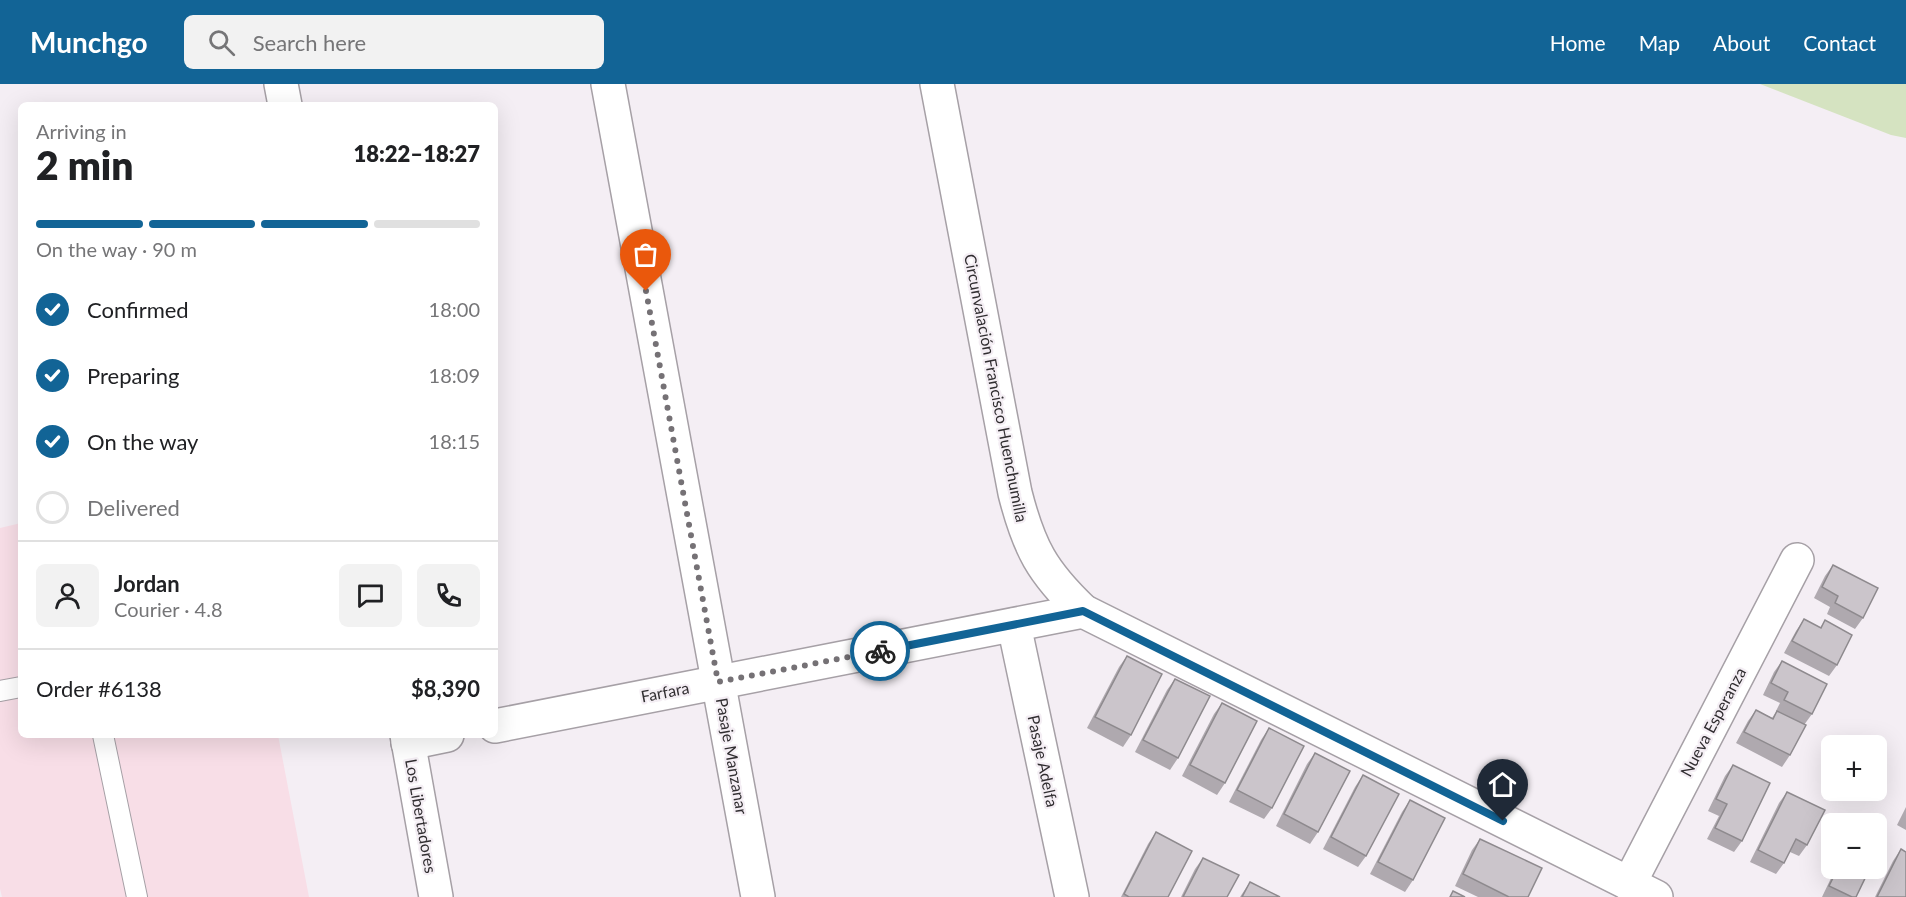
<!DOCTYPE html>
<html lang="en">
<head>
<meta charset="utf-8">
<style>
	body { margin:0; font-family:Lato,sans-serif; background:#f2f2f2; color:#202124; height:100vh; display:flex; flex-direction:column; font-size:22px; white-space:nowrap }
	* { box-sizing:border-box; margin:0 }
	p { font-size:20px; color:#757577 }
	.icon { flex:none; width:33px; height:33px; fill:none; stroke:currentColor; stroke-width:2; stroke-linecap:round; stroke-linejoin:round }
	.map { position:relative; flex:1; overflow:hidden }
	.side { position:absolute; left:18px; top:18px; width:480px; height:636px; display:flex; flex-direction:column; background:#fff; border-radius:9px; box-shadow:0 6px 24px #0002 }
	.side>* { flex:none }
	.buttons { position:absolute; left:1821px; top:651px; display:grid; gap:12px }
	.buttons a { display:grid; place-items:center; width:66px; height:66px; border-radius:9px; background:#fff; box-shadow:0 6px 24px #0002; font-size:30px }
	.pin { position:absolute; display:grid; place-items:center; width:51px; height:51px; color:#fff; margin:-62px -26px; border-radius:50% 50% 50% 0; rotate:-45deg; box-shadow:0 0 6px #0007 }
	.pin .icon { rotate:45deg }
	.courier { position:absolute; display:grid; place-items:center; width:60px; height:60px; margin:-30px; border:4px solid #126496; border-radius:50%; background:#fff; color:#222; box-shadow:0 2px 8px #0007 }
	.headline em { font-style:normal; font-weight:800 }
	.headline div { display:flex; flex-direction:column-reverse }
	.headline { display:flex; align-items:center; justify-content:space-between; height:102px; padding:0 18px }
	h1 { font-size:39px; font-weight:800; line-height:45px }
	.bar { display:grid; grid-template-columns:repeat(4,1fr); gap:9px 6px; align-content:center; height:72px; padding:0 18px }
	.bar i { height:8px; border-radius:4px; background:#e0e0e0 }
	.bar .current { background:#126496 }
	.bar p { grid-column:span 4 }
	.line { display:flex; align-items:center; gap:15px; padding:0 18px; border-top:2px solid #e0e0e0 }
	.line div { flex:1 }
	.round { display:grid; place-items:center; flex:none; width:63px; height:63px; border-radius:9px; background:#f2f2f2 }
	ol { padding:0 18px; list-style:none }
	li { display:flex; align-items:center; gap:18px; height:66px }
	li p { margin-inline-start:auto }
	li .icon { padding:6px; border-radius:50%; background:#126496; color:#fff; stroke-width:4 }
	li:last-child { color:#757577 }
	li i { width:33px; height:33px; border:3px solid #e0e0e0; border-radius:50% }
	header { display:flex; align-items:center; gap:36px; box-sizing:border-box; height:84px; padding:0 30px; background:#126496; color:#fff }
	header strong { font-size:28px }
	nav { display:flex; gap:33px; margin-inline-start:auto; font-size:21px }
	.search { width:420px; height:54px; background:#f2f2f2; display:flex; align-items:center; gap:15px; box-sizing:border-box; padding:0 21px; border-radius:9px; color:#757577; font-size:22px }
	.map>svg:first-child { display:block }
	.industrial { fill:#f8dee7 }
	.green { fill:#d5e3c1 }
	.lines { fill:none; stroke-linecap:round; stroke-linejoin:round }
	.service-casing { stroke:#a6a0a6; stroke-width:22 }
	.minor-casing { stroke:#a6a0a6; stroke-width:36 }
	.service { stroke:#fff; stroke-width:20 }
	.minor { stroke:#fff; stroke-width:33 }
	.wall { fill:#afa9af }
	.building { fill:#cbc5cb; stroke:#8e8a8e; stroke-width:1.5 }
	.done { stroke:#757175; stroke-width:6; stroke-dasharray:0 10.8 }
	.route { stroke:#126496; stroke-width:8 }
	.labels { text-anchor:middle; stroke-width:4.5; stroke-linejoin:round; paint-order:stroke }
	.street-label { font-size:16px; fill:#302d30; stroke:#f4eef4 }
</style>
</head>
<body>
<header>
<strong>Munchgo</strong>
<div class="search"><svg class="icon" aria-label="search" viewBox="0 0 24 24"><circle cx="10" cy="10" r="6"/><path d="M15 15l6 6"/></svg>Search here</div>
<nav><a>Home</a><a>Map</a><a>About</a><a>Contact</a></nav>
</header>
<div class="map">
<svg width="1906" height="813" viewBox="0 0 1906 813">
	<rect width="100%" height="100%" fill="#f4eef4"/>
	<!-- industrial -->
	<polygon class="industrial" points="21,439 21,651 278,651 309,813 2,813 0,805 0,444"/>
	<!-- green -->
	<polygon class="green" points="1760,0 1906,0 1906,54 1891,51"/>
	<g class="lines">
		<!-- service casing -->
		<g class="service-casing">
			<g id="service">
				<polyline points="0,607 21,603"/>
				<polyline points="103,651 137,813"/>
			</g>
		</g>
		<!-- minor casing -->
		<g class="minor-casing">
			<g id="minor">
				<polyline points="281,0 285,21"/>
				<polyline points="608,0 758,813"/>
				<path d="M937,0L1015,409C1029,464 1042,488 1083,527L1656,813"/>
				<polyline points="1014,541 1072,813"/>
				<polyline points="495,642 1083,527"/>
				<polyline points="407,651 436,813"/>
				<polyline points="408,659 447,651"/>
				<polyline points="1629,800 1797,476"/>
			</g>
		</g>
		<!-- service -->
		<use href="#service" class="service"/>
		<!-- minor -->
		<use href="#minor" class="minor"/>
	</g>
	<!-- wall -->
	<g class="wall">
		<polygon points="1833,481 1863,534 1855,545 1827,530 1830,523 1814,514 1825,492"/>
		<polygon points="1804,535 1820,544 1825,536 1837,581 1829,592 1784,569 1796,547"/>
		<polygon points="1127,572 1131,651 1123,663 1087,644 1119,583"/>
		<polygon points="1782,577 1812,630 1804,641 1790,671 1782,683 1736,659 1748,637 1756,626 1772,634 1776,628 1776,627 1780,619 1763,611 1774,588"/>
		<polygon points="1175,595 1178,674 1170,686 1135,668 1167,606"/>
		<polygon points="1222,619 1225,699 1217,711 1182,692 1214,630"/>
		<polygon points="1269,644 1272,724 1264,735 1229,718 1261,656"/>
		<polygon points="1315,669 1318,748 1310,760 1276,742 1307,680"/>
		<polygon points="1733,681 1742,757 1734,768 1707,755 1719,732 1708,727 1725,692"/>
		<polygon points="1363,691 1366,772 1358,783 1323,765 1355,703"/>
		<polygon points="1787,708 1807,761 1799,772 1790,768 1784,779 1776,790 1750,778 1779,719"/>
		<polygon points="1410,716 1413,796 1405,808 1370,790 1402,728"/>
		<polygon points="1906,723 1906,746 1897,741"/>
		<polygon points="1156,748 1168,813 1121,813 1148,760"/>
		<polygon points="1480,755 1528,813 1478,813 1455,802 1472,766"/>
		<polygon points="1832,765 1832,784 1870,784 1856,813 1822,813 1833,790 1822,784"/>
		<polygon points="1901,765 1906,813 1875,813 1893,777"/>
		<polygon points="1203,774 1227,813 1181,813 1195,785"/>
		<polygon points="1250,798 1280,813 1240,813"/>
	</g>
	<!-- building -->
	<g class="building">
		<polygon points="1833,481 1878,504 1863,534 1835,519 1838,512 1822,503"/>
		<polygon points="1804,535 1821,544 1825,536 1852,551 1837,581 1792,557"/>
		<polygon points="1127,572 1162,590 1131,651 1095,633"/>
		<polygon points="1782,577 1827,600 1812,630 1784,616 1788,608 1771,599"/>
		<polygon points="1175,595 1210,612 1178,674 1143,656"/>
		<polygon points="1222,619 1257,637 1225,699 1190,681"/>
		<polygon points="1756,626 1773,635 1777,627 1806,641 1790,671 1744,648"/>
		<polygon points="1269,644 1304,662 1272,724 1237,706"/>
		<polygon points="1315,669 1350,687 1318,748 1284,730"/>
		<polygon points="1733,681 1770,699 1742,757 1715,744 1727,720 1716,715"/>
		<polygon points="1363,691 1399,710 1366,772 1331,753"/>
		<polygon points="1787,708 1825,726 1807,761 1796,755 1784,779 1758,766"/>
		<polygon points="1410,716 1445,734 1413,796 1378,778"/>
		<polygon points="1156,748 1192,767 1168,813 1129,813 1124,810"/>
		<polygon points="1876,753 1884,757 1876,772"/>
		<polygon points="1480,755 1542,784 1528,813 1509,813 1463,790"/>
		<polygon points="1901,765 1906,768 1906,813 1877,813"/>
		<polygon points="1203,774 1239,791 1227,813 1183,813"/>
		<polygon points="1838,784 1870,784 1856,813 1852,813 1829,802"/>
		<polygon points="1250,798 1280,813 1242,813"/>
		<polygon points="1453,807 1465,813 1450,813"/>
	</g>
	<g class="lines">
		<!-- done -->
		<polyline class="done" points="646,207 718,598 880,567"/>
		<!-- route -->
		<polyline class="route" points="880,567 1083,527 1503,737"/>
	</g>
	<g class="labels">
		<!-- street labels -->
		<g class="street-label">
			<text transform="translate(996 304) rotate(79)" y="6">Circunvalación Francisco Huenchumilla</text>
			<text transform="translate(665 608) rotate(-11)" y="6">Farfara</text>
			<text transform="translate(1713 638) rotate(-62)" y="6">Nueva Esperanza</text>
			<text transform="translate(732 672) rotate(80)" y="6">Pasaje Manzanar</text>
			<text transform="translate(1043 677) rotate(78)" y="6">Pasaje Adelfa</text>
			<text transform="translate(421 732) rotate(80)" y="6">Los Libertadores</text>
		</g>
	</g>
</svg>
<div class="buttons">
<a>+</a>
<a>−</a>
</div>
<div class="pin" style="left:646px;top:207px;background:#ea580c"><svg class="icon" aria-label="bag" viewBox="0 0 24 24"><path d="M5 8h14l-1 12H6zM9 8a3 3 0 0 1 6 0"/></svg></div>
<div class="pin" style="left:1503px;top:737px;background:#1f2937"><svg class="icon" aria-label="home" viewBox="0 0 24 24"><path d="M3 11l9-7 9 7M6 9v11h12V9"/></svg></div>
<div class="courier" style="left:880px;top:567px"><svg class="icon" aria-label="bike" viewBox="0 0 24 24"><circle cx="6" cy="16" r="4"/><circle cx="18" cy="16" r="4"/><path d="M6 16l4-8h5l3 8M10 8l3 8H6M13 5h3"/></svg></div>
<section class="side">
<div class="headline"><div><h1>2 min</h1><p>Arriving in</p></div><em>18:22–18:27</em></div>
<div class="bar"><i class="current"></i><i class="current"></i><i class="current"></i><i></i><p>On the way · 90 m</p></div>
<ol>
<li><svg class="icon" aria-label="check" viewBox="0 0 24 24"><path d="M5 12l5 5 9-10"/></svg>Confirmed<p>18:00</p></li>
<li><svg class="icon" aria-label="check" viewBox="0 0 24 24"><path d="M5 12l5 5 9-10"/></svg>Preparing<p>18:09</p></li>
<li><svg class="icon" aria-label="check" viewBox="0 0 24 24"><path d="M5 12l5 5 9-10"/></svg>On the way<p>18:15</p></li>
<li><i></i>Delivered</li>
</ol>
<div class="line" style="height:108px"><a class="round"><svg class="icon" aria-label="person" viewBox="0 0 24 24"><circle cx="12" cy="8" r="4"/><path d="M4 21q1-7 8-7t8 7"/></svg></a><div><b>Jordan</b><p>Courier · 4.8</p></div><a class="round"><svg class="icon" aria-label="chat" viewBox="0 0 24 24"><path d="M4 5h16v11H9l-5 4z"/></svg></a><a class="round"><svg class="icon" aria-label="phone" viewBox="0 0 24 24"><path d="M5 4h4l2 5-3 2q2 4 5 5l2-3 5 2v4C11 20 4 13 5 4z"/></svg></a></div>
<div class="line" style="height:78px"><div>Order #6138</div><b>$8,390</b></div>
</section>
</div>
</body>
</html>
